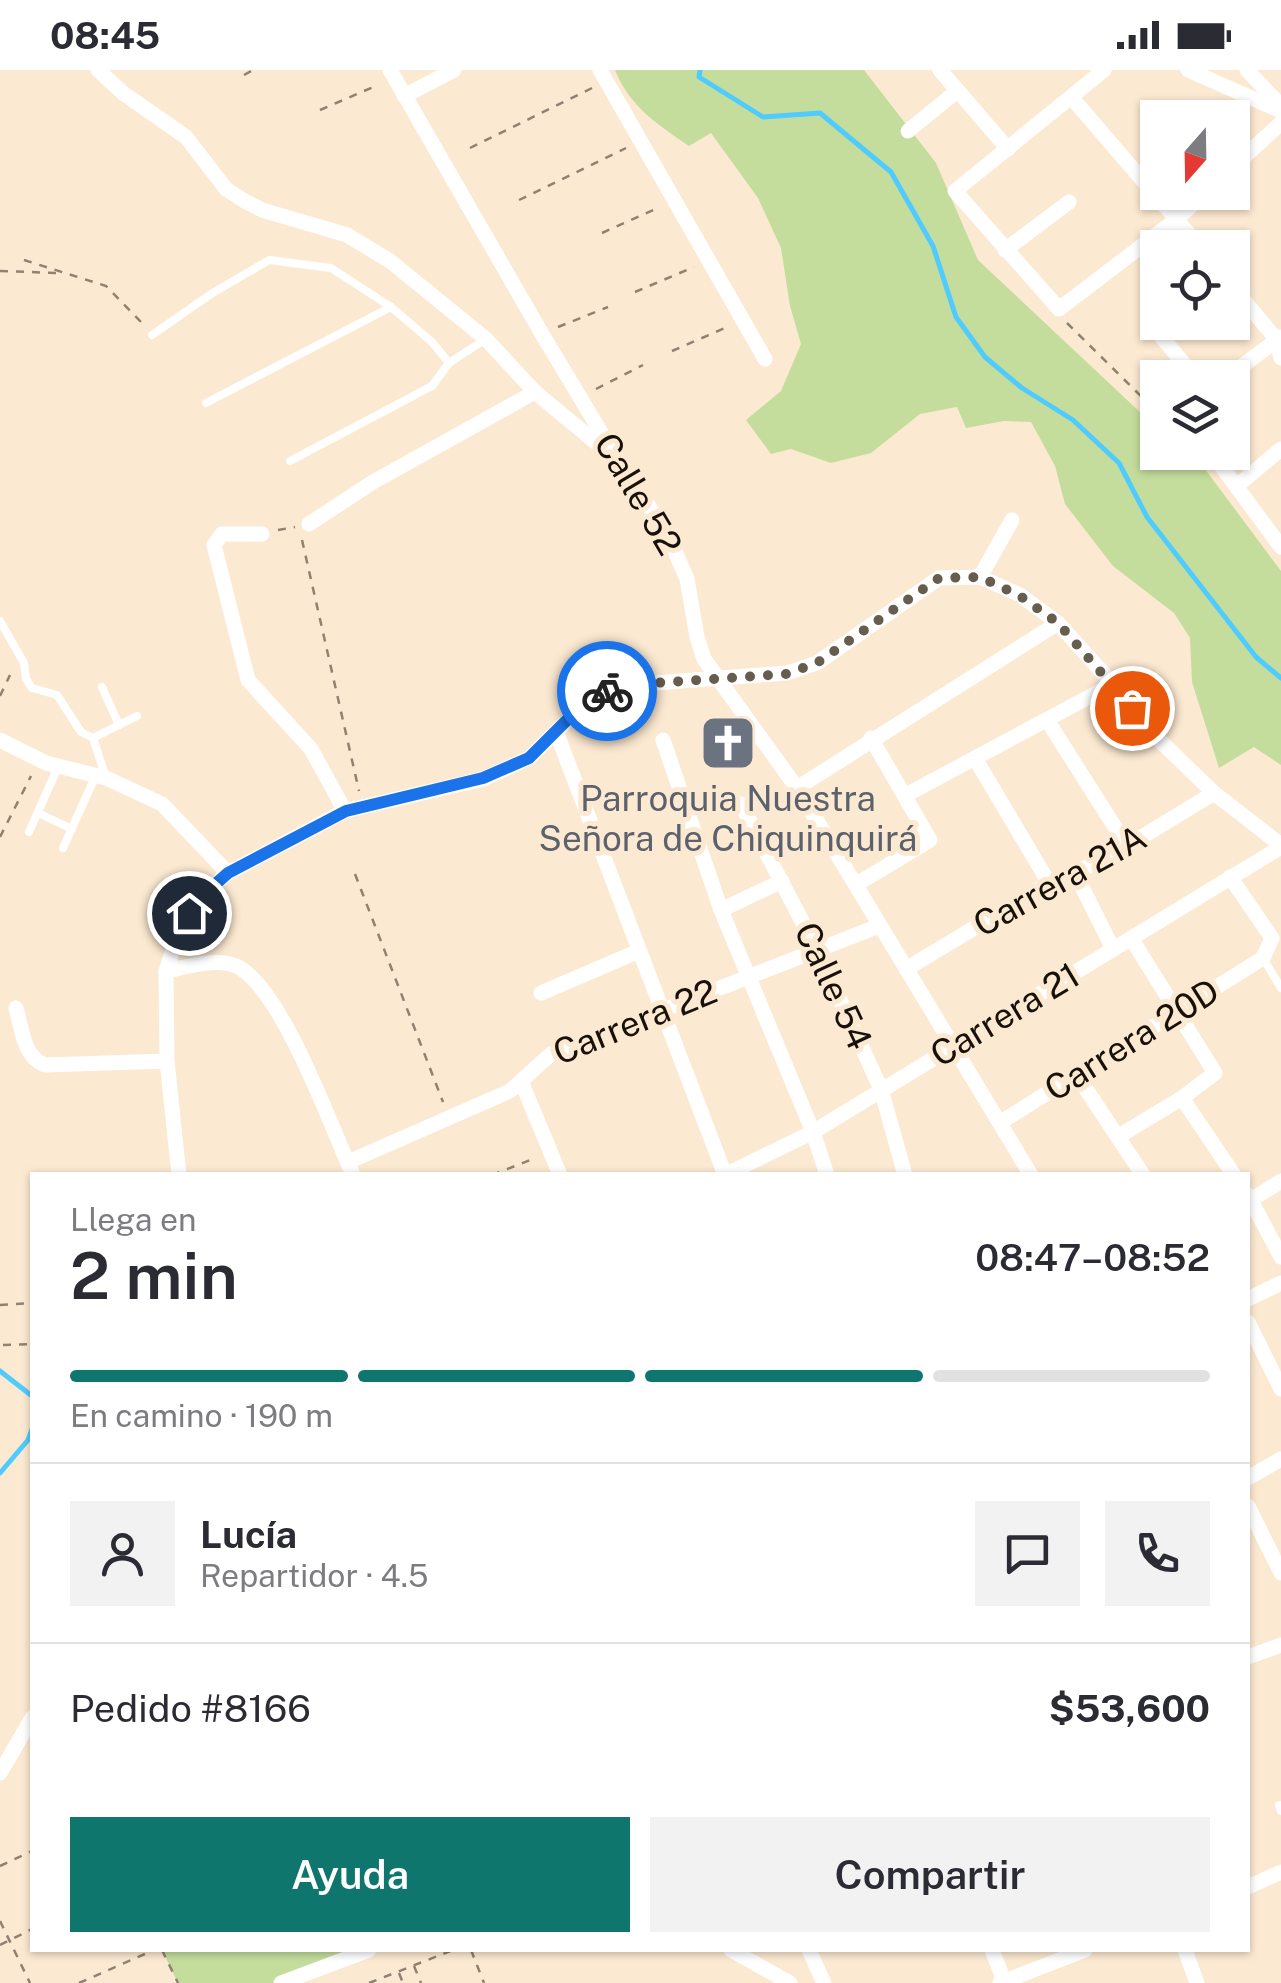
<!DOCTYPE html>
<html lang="es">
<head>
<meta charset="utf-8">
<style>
	body { margin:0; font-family:"Public Sans",sans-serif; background:#f2f2f3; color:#2b2b33; height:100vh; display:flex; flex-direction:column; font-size:38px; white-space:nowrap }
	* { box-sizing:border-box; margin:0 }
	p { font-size:32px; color:#7c7c81 }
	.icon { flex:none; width:55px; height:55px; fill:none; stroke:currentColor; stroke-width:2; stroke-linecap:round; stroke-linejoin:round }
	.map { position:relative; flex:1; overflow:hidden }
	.panel { position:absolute; left:30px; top:1102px; width:1220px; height:780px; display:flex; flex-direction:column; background:#fff; border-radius:0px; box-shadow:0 2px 8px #0004 }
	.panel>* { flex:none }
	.needle { width:65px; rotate:200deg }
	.fabs { position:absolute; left:1140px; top:30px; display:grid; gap:20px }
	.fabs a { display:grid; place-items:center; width:110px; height:110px; border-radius:0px; background:#fff; box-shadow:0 2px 8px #0004; font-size:50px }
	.pin { position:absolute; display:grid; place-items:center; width:85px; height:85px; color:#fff; margin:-42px; border:5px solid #fff; border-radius:50%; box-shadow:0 2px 10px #0007 }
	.courier { position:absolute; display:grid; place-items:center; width:100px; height:100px; margin:-50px; border:8px solid #1a73e8; border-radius:50%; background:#fff; color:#222; box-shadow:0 2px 12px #0007 }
	.overview em { font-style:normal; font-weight:600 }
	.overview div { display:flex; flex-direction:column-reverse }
	.overview { display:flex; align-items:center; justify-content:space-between; height:170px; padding:0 40px }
	h1 { font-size:65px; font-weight:600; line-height:75px }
	.bar { display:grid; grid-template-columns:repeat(4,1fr); gap:15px 10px; align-content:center; height:120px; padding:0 40px }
	.bar i { height:12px; border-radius:8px; background:#e1e1e2 }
	.bar .current { background:#0f766e }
	.bar p { grid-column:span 4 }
	.line { display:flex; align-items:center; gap:25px; padding:0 40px; border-top:2px solid #e1e1e2 }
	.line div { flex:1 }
	.round { display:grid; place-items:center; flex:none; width:105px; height:105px; border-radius:0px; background:#f2f2f3 }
	.action { display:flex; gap:20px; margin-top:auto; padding:20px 40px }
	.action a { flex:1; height:115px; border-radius:0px; background:#0f766e; color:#fff; font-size:40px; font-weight:600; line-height:115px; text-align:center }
	.action a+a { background:#f2f2f3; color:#2b2b33 }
	.status { display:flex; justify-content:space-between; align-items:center; height:70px; padding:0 50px; background:#fff; direction:ltr }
	.status svg { height:28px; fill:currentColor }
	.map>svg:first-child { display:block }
	.green { fill:#c4dd9d }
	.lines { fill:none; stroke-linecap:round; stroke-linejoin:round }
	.stream { stroke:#4fccfd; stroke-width:5 }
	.path { stroke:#8f8272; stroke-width:2.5; stroke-dasharray:8 8; stroke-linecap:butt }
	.lane { stroke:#fff; stroke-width:8 }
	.street { stroke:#fff; stroke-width:15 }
	.done { stroke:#675d4f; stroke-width:10; stroke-dasharray:0 18 }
	.route { stroke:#1a73e8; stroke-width:12 }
	.labels { text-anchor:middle; stroke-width:10; stroke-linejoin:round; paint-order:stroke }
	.street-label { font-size:35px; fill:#171109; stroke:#fce9d1 }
	.worship-label { font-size:35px; fill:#5b616d; stroke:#fce9d1 }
</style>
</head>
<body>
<div class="status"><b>08:45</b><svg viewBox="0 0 49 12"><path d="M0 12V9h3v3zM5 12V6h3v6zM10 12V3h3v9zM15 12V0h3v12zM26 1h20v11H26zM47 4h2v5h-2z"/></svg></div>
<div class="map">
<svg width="1281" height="1913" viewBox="0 0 1281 1913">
	<rect width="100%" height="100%" fill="#fce9d1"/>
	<!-- green -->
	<g class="green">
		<path d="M615,0H864L936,93L978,190L1157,358L1158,382L1193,383L1281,501V695L1254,677L1219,698L1192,612L1190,568L1174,543L1113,496L1065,434L1055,396L1031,352L1004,351L966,358L957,337L920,344L871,383L831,393L791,379L771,384L746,350L781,321L801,274L790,236L781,178L758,128L711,63L689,76C657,54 630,37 615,0Z"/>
		<polygon points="162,1880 358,1880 281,1913 178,1913"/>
	</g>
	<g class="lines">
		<!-- stream -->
		<g class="stream">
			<polyline points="700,0 699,7 763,47 820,43 891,102 933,176 956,247 985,287 1022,318 1073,350 1119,393 1147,447 1256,587 1281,608"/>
			<polyline points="0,1301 32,1326"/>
			<polyline points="0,1403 28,1370 32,1359"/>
		</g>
		<!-- path -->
		<g class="path">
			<polyline points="244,5 253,0"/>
			<polyline points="320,40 378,15"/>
			<polyline points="470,78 592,18"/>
			<polyline points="519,130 626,78"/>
			<polyline points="602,163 660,137"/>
			<polyline points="24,190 106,216 145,256"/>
			<polyline points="0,201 58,203"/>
			<polyline points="635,222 694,197"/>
			<polyline points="1067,253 1158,343"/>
			<polyline points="558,257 608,237"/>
			<polyline points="672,281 725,258"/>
			<polyline points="596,319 643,295"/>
			<polyline points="278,460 295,457"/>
			<polyline points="302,470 359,721"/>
			<polyline points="0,626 10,605"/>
			<polyline points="0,767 31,706"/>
			<polyline points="355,804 443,1032"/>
			<polyline points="492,1105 533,1089"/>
			<polyline points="0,1235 32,1233"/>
			<polyline points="3,1275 32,1274"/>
			<polyline points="0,1796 32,1781"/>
			<polyline points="0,1851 30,1913"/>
			<polyline points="0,1875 32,1859"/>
			<polyline points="162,1880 178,1913"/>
			<polyline points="471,1880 484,1913"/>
			<polyline points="414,1896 421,1913"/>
			<polyline points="399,1903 403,1913"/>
			<polyline points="79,1913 154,1880"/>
			<polyline points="369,1913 453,1880"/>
		</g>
		<!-- lane -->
		<g class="lane">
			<polyline points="152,265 211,224 269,190 331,198 391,237 432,272 449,293"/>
			<polyline points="206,333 391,237"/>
			<polyline points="290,391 432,316 449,293 486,269"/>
			<polyline points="0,551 24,593 26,609 32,618 57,625 81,662 93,668"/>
			<polyline points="102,617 119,655"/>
			<polyline points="106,708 93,668 137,646"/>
			<polyline points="38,743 72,759"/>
			<polyline points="29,762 58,697"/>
			<polyline points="63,778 96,705"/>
			<polyline points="1263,888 1281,918"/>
			<polyline points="1279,1735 1281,1741"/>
		</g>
		<!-- street -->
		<g class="street">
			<polyline points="98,0 123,23 186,67 226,119 243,130 262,140 347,165 390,191 486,269 535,322 611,385"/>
			<polyline points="390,0 542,264 632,414 665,458 687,509 697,567 704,589 797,718 1031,1105"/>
			<polyline points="600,0 765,289"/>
			<polyline points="940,0 1008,79"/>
			<polyline points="1104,0 955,121 1059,239 1177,149 1206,122"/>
			<polyline points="1188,0 1281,41"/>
			<polyline points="1247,0 1281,36"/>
			<polyline points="404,26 454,0"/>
			<polyline points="1072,28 1201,178"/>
			<polyline points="908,61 957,21"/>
			<polyline points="1232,98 1281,53"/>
			<polyline points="1005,180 1069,132"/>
			<polyline points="1232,216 1277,270 1281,288"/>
			<polyline points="1162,252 1154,258 1196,308"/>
			<polyline points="1226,308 1281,267"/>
			<polyline points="1211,382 1281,477"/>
			<polyline points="1238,415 1281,379"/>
			<polyline points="309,454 373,412 535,322"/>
			<polyline points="262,464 222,464 214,475 248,610 311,679 345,741"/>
			<polyline points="980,507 1012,450"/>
			<polyline points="1047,650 1127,776"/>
			<polyline points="557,664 725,1105"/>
			<polyline points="0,670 46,693 106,708 162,734 228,803"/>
			<polyline points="663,670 721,840 813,1062 827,1105"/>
			<polyline points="976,690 1049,813"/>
			<polyline points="797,718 1058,553"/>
			<polyline points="906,725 1113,614"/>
			<polyline points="741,734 817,880 881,1019 905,1105"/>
			<polyline points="1075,803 1113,879"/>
			<polyline points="857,814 930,770 871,668"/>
			<polyline points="721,840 782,811"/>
			<polyline points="906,899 1049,813 1075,803 1127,776 1214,723"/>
			<path d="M166,901C187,897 220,886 240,898C283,923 331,1056 353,1105"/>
			<polyline points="541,923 639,881"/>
			<path d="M16,938C22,958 23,987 45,995L167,991"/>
			<polyline points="1076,1004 1143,1105"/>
			<polyline points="521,1011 560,1105"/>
			<polyline points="1182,1028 1234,1105"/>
			<polyline points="1001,1052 1263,888 1272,868 1230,807"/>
			<polyline points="1119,1066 1182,1028 1215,1003 1131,868"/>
			<polyline points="348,1092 510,1021 551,984 879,856"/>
			<polyline points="179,1105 167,991 166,901 179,861 189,843 202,826 228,803 345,741 483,709 529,688 575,643 604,622 641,614 787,603 817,593 939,508 980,507 1020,525 1058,553 1113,614 1151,662 1214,723 1281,775"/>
			<polyline points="725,1105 813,1062 1281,777"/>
			<polyline points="1248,1125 1281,1187"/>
			<polyline points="1248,1132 1281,1111"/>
			<polyline points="1248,1229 1281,1213"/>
			<polyline points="1248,1252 1281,1319"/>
			<polyline points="1248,1408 1281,1389"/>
			<polyline points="1248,1436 1281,1503"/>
			<polyline points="1248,1587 1281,1575"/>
			<polyline points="0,1703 32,1648"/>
			<polyline points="1248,1817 1281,1802"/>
			<polyline points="731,1880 790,1913"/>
			<polyline points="809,1880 824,1913"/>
			<polyline points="992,1880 1005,1913"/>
			<polyline points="1185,1880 1197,1913"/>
			<polyline points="281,1913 369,1880"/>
			<polyline points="1000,1913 1085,1880"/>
		</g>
	</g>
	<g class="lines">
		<!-- done -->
		<polyline class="done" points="607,621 640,614 786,604 817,593 939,508 980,507 1020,526 1058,553 1132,638"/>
		<!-- route -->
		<polyline class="route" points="189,843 202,826 228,803 346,741 483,708 529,688 575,642 607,621"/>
	</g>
	<!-- icons -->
	<defs>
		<g id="church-square" transform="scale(2.875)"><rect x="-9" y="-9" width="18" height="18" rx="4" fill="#6b7280" stroke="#fce9d1"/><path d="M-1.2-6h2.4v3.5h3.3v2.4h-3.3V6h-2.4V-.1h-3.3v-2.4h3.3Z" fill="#fff"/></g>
	</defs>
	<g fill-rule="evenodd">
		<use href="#church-square" x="728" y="673"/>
	</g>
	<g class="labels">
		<!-- street labels -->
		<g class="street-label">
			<text transform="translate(638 424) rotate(59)" y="12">Calle 52</text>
			<text transform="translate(1060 811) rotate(-29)" y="12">Carrera 21A</text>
			<text transform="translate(833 916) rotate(65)" y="12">Calle 54</text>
			<text transform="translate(1005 945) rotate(-31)" y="12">Carrera 21</text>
			<text transform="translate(635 952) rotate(-22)" y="12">Carrera 22</text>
			<text transform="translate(1132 970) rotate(-32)" y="12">Carrera 20D</text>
		</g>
		<!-- worship labels -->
		<g class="worship-label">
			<text x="728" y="741">Parroquia Nuestra<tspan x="728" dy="40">Señora de Chiquinquirá</tspan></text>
		</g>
	</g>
</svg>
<div class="fabs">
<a><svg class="needle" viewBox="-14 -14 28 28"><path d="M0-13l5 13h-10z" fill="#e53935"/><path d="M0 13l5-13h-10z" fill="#7c7c81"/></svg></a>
<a><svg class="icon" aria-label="locate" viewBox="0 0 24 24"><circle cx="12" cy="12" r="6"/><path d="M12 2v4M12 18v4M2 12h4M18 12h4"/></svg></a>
<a><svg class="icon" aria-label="layers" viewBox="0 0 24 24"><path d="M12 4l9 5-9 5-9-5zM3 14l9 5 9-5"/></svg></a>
</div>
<div class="pin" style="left:1132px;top:638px;background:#ea580c"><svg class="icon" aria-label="bag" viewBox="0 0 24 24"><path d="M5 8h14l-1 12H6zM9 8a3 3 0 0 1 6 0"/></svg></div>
<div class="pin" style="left:189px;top:843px;background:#1f2937"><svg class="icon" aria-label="home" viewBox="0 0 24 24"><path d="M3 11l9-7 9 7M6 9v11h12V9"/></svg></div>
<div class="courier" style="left:607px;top:621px"><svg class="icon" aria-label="bike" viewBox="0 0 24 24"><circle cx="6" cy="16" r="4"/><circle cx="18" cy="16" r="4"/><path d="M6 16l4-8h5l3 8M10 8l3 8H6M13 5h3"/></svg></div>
<section class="panel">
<div class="overview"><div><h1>2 min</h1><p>Llega en</p></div><em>08:47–08:52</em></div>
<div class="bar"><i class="current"></i><i class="current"></i><i class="current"></i><i></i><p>En camino · 190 m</p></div>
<div class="line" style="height:180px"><a class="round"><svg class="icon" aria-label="person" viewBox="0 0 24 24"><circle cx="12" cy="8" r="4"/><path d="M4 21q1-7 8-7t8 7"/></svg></a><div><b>Lucía</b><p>Repartidor · 4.5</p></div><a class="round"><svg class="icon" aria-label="chat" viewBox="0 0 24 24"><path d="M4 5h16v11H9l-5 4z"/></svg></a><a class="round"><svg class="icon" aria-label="phone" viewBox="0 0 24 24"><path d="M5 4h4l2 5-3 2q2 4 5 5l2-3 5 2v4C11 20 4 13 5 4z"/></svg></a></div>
<div class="line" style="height:130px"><div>Pedido #8166</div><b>$53,600</b></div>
<div class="action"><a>Ayuda</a><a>Compartir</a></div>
</section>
</div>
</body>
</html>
